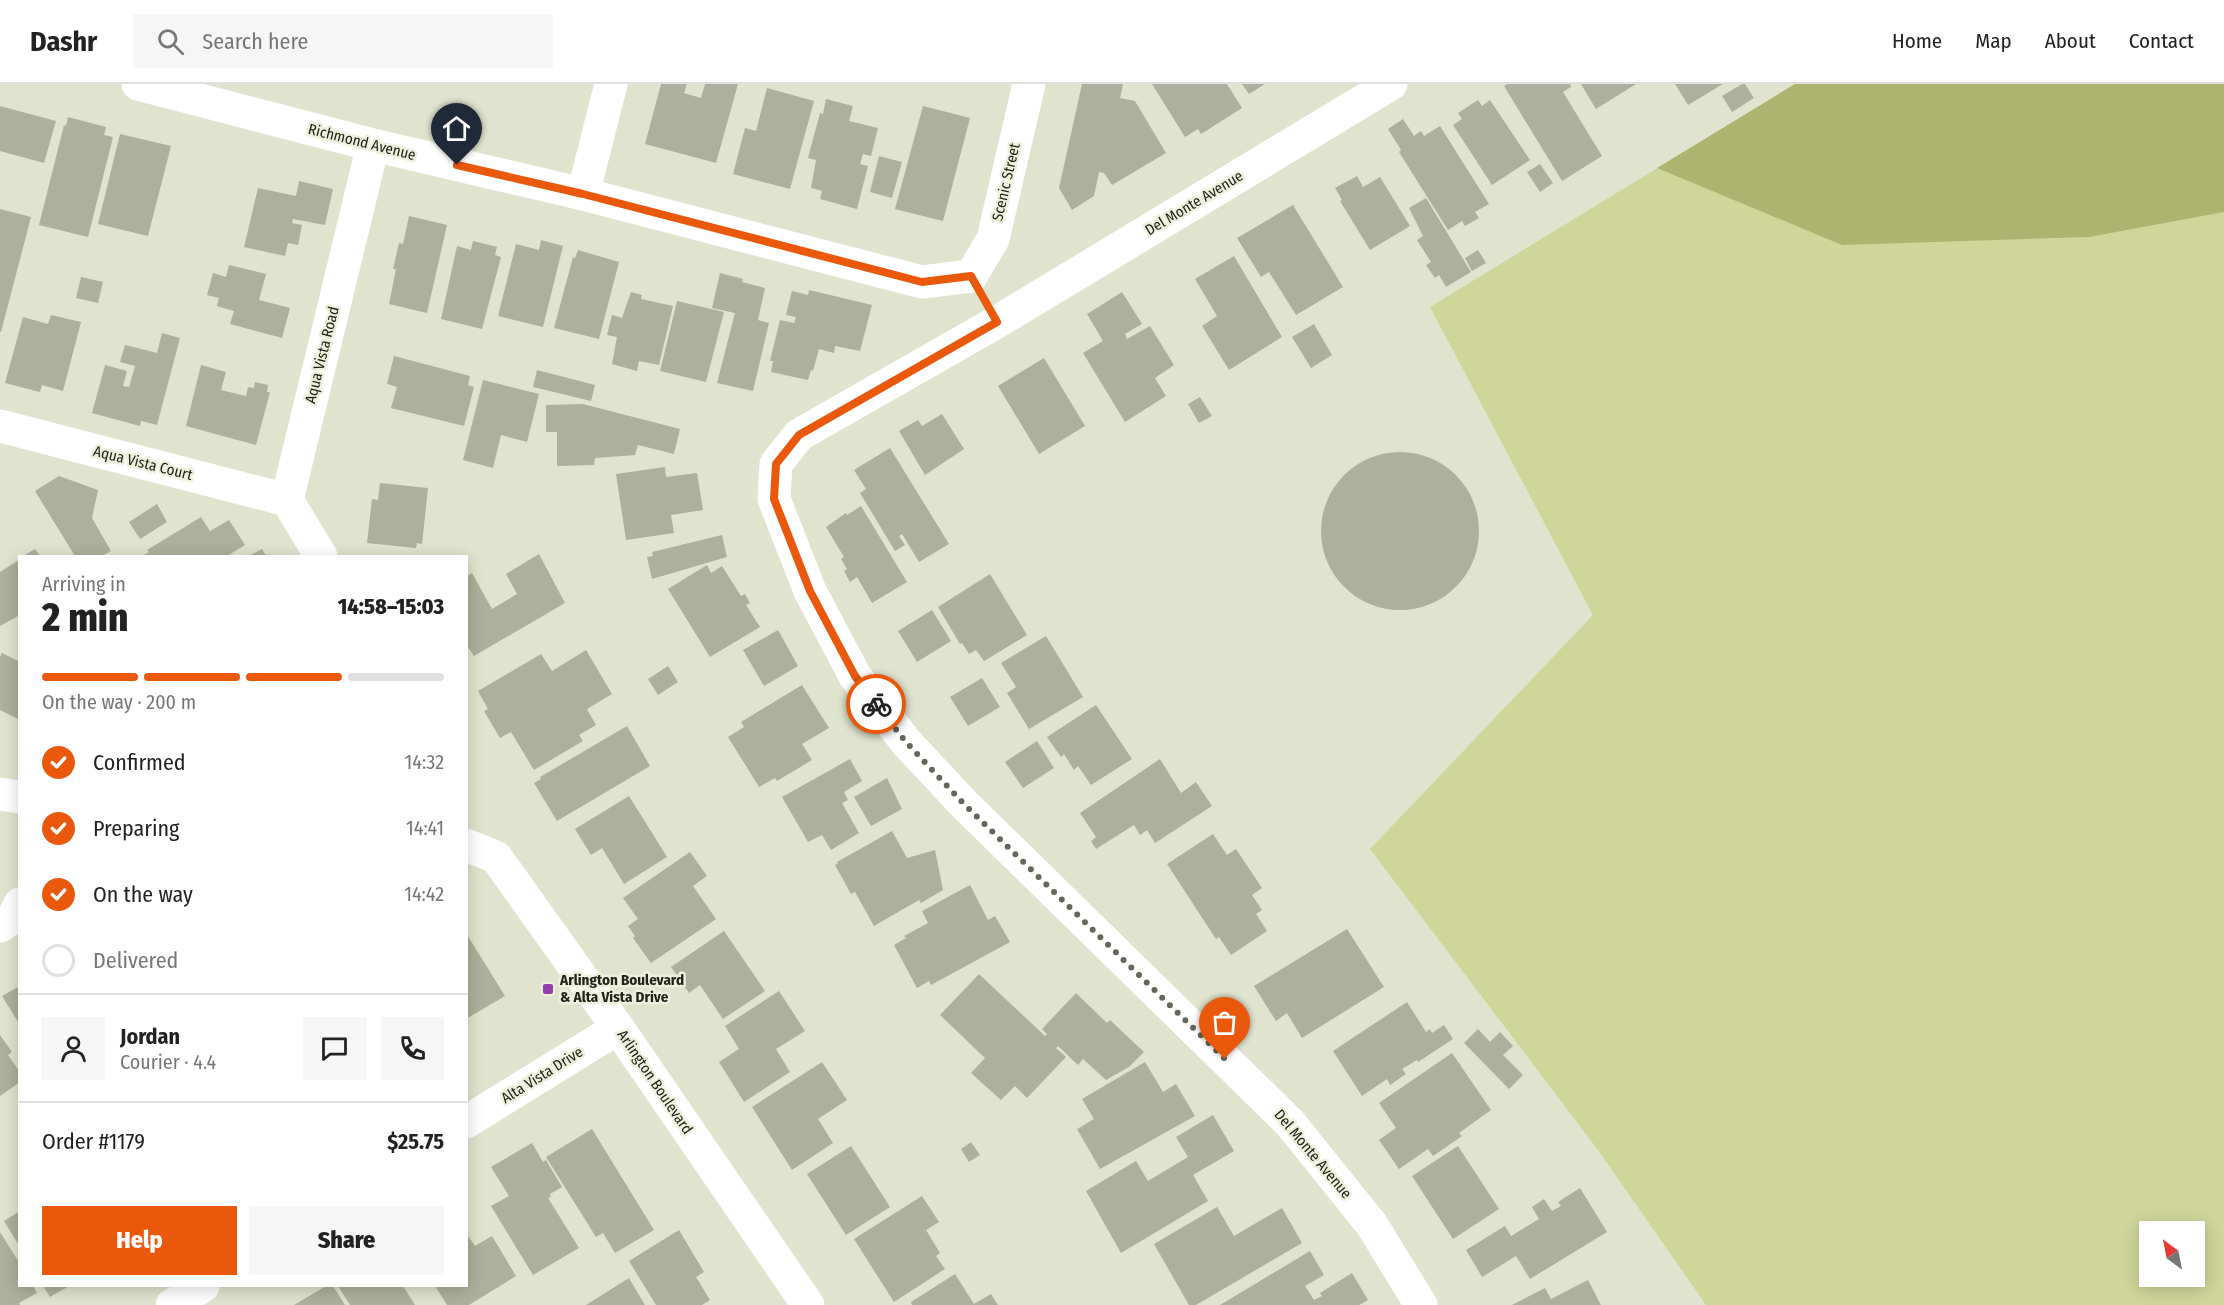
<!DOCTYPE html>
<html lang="en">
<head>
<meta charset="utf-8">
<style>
	body { margin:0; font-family:"Fira Sans Condensed",sans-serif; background:#f6f6f6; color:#222; height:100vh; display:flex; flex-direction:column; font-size:22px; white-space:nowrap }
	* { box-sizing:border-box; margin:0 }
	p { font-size:20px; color:#767676 }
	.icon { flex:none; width:33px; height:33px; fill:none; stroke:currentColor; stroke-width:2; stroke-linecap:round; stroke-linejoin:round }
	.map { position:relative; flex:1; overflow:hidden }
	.sheet { position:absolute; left:18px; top:471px; width:450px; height:732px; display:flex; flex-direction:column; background:#fff; border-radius:0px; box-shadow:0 3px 15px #0003 }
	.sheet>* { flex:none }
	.needle { width:39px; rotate:328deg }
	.tools { position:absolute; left:2139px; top:1137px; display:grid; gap:12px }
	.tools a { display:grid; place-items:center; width:66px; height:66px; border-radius:0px; background:#fff; box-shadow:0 3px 15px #0003; font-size:30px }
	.pin { position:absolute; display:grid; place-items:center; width:51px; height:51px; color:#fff; margin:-62px -26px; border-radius:50% 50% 50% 0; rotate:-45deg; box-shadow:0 0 6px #0007 }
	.pin .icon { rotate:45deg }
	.courier { position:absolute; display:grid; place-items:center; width:60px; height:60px; margin:-30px; border:4px solid #ea580c; border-radius:50%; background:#fff; color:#222; box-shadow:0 2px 8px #0007 }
	.head em { font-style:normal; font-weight:800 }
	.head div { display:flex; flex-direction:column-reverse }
	.head { display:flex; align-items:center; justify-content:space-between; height:102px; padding:0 24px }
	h1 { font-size:39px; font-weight:800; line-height:45px }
	.bar { display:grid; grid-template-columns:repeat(4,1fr); gap:9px 6px; align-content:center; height:72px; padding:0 24px }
	.bar i { height:8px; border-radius:4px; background:#e0e0e0 }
	.bar .current { background:#ea580c }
	.bar p { grid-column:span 4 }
	.line { display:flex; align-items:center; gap:15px; padding:0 24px; border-top:2px solid #e0e0e0 }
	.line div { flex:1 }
	.round { display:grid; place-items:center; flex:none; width:63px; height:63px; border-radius:0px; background:#f6f6f6 }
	ol { padding:0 24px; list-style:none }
	li { display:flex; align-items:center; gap:18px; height:66px }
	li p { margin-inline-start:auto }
	li .icon { padding:6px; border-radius:50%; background:#ea580c; color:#fff; stroke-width:4 }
	li:last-child { color:#767676 }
	li i { width:33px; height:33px; border:3px solid #e0e0e0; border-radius:50% }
	.cta { display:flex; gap:12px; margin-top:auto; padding:12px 24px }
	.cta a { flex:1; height:69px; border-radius:0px; background:#ea580c; color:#fff; font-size:24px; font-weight:800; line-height:69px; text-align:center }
	.cta a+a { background:#f6f6f6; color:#222 }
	header { display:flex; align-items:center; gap:36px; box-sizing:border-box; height:84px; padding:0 30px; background:#fff; border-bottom:2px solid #e0e0e0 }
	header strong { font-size:28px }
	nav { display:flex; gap:33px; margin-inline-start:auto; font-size:21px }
	.search { width:420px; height:54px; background:#f6f6f6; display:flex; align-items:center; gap:15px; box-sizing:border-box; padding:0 21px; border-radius:0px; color:#767676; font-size:22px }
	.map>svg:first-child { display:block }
	.green { fill:#cfd69a; fill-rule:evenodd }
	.forest { fill:#adb470 }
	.building { fill:#adb09c }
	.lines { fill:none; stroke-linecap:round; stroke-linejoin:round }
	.minor { stroke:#fff; stroke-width:33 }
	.secondary { stroke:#fff; stroke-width:33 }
	.done { stroke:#64665a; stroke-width:6; stroke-dasharray:0 10.8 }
	.route { stroke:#ea580c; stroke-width:8 }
	.poi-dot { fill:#953fac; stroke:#edf0db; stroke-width:2 }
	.labels { text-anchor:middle; stroke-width:5; stroke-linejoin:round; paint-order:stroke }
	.street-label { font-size:15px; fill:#22231c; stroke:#edf0db }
	.poi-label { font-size:15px; font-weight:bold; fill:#22231c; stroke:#edf0db; text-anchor:start }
</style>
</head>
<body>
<header>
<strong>Dashr</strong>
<div class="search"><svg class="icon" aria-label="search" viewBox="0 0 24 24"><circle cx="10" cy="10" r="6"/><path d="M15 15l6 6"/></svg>Search here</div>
<nav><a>Home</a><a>Map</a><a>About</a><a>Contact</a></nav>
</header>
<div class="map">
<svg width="2224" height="1221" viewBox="0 0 2224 1221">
	<rect width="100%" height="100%" fill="#e0e3ce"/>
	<!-- green -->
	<path class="green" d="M1795,0H2224V1221H1706L1598,1066L1370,765L1593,531L1430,223ZM2150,1148H2194V1192H2150Z"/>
	<!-- forest -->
	<polygon class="forest" points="1795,0 2224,0 2224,128 2089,153 1842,161 1657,84"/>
	<!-- building -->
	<g class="building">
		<polygon points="661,0 687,0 684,9 701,14 705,0 738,0 716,79 645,60"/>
		<polygon points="1082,0 1123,0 1120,14 1135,17 1166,69 1112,101 1104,89 1099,88 1094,112 1072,126 1059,104"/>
		<polygon points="1152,0 1227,0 1242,24 1201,50 1198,45 1185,53"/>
		<polygon points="1242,0 1265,0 1249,10"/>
		<polygon points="1507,0 1570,0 1571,3 1563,8 1602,72 1562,97 1504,2"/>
		<polygon points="1581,0 1636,0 1596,25"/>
		<polygon points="1675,0 1723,0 1688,21"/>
		<polygon points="1742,0 1745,0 1754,14 1732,28 1722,12"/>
		<polygon points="767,4 814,17 790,105 733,90 745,44 756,47"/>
		<polygon points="826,15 853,22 849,37 878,44 871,72 863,70 860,80 868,82 857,125 820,115 822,107 811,104 816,76 808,74 820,29 823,30"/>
		<polygon points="1478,16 1482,22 1490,16 1530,76 1492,101 1453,41 1462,35 1458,29"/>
		<polygon points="0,22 56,37 44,79 0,67"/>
		<polygon points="923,22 970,34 943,137 895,125"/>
		<polygon points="68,33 106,43 104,51 113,53 88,153 39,141 64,41 66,42"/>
		<polygon points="1403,35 1414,52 1421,47 1424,52 1440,42 1489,120 1475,128 1479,134 1465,142 1462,137 1448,146 1399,68 1401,66 1388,45"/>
		<polygon points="120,50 171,62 148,152 98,140"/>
		<polygon points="879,72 902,78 892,114 870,108"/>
		<polygon points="1540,80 1553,99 1540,108 1527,88"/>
		<polygon points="1357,92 1363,103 1380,93 1410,142 1370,166 1340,117 1342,116 1335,104"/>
		<polygon points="299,97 333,105 325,141 293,135 292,139 302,141 298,161 288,159 285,172 244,163 258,104 296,112"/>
		<polygon points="1426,114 1471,188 1446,203 1439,191 1435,194 1426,181 1431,178 1417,156 1423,152 1409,124"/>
		<polygon points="1293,121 1343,203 1296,231 1269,188 1261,193 1237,154"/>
		<polygon points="0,125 31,133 1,248 0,248"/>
		<polygon points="409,132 447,141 427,229 389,220 396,185 393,185 399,159 403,160"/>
		<polygon points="541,156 563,162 543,243 498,232 516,160 539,166"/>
		<polygon points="473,157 497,163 495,171 501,173 482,245 441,235 457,162 471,166"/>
		<polygon points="578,166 619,178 599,255 554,244 573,173 575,174"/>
		<polygon points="1478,166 1486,179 1472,187 1465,174"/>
		<polygon points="1234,172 1282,253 1229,286 1202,242 1217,232 1195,195"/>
		<polygon points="229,181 266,190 259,216 290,224 282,254 230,240 234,227 217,222 219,214 207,211 213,189 226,193"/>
		<polygon points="720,189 743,195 742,198 765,204 758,236 769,239 753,307 717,299 735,229 712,224"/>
		<polygon points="81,193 103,198 98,219 76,214"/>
		<polygon points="809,206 872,221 860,267 835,262 834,269 819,265 813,287 811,286 808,296 771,288 773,277 770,277 780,236 794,239 796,233 786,231 792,207 808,211"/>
		<polygon points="631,208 642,211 641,215 673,222 659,281 639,277 637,287 612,280 617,253 607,251 612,231 622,234"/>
		<polygon points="1122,208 1142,240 1125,250 1127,255 1150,242 1174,281 1155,294 1166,312 1125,338 1083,269 1103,257 1087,230"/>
		<polygon points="677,217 724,228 706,298 660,287"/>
		<polygon points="51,231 81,238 63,307 42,301 40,308 5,299 23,233 48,240"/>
		<polygon points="1314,240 1332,271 1311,284 1292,253"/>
		<polygon points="162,249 180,254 157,341 141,337 140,342 92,329 105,281 127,287 123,302 129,303 135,282 120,278 125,261 157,269"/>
		<polygon points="394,272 470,292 468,301 474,303 464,342 391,324 397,303 387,300"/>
		<polygon points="1044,274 1085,342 1039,370 998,302"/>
		<polygon points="201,281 226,288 221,306 246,312 248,303 254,304 255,298 268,301 267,308 270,308 256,361 186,342"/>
		<polygon points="537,286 595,301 591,317 533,303"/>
		<polygon points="483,296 539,310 527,358 501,351 493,384 463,376"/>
		<polygon points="1200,313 1212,332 1199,339 1188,320"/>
		<polygon points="583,320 680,345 674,370 638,361 635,371 595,374 594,381 557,382 557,348 546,348 546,321"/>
		<polygon points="942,330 964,365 925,391 899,347 918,336 922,342"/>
		<polygon points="890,364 949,460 919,478 902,450 899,452 905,461 895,467 860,409 866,405 854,386"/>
		<circle cx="1400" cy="447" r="79"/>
		<polygon points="665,383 666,393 697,389 703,426 671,431 674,449 626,456 616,390"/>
		<polygon points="59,392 98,406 92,434 111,467 102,472 75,472 35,407"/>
		<polygon points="380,399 428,404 422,460 417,459 416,464 367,459 372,415 378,416"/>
		<polygon points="157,420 167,438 140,455 129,438"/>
		<polygon points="861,422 907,498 872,519 857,493 850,498 844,487 847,485 841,475 844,473 826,443 846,429 847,431"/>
		<polygon points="201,433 210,447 229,436 245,461 227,472 142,472 149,468 147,466"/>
		<polygon points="722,451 727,473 652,495 647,473 653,472 652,468"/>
		<polygon points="35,465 40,472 23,472"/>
		<polygon points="262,465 266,472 249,472"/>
		<polygon points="539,470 565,519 474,572 466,560 466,493 472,489 492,525 517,510 506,490"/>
		<polygon points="17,477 20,482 20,531 0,542 0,488"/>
		<polygon points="707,481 711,489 722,482 741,512 745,510 750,519 746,521 760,543 710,573 668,505"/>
		<polygon points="990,490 1027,551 984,577 976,566 969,570 962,559 960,560 938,523"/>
		<polygon points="932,526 951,557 917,578 898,547"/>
		<polygon points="778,546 798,582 764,602 743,566"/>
		<polygon points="1046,552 1083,613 1029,645 1007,609 1016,603 1001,579"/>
		<polygon points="586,566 612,610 587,625 596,641 579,651 583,657 534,686 511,648 500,654 484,627 488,625 478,607 541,570 552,587"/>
		<polygon points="2,569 20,578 20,636 0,626 0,573"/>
		<polygon points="668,582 678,598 658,611 648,595"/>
		<polygon points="982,594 1000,623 968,642 950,613"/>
		<polygon points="802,601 829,644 802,660 812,676 777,697 775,694 759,703 728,653 744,643 741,638"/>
		<polygon points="1096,621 1132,675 1091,701 1078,682 1074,686 1064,670 1061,673 1047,653"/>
		<polygon points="627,642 650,682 557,737 534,699 541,695 540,693"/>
		<polygon points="1037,657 1054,684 1023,704 1005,678"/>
		<polygon points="850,675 862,697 844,708 848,716 842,719 859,749 831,766 822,751 808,758 782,713"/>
		<polygon points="1160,675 1181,709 1196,698 1212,722 1155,759 1147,746 1140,751 1134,741 1096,765 1091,757 1096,753 1080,729"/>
		<polygon points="887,694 902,725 871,742 854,713"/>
		<polygon points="629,712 667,773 624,800 602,764 591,771 575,745"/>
		<polygon points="892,747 907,774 935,766 943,806 921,819 919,816 874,842 855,808 851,810 835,781 838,779 837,778"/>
		<polygon points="1213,750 1227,771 1236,765 1262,804 1252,811 1262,826 1256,830 1267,847 1231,871 1219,853 1216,855 1167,780"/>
		<polygon points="690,768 707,792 693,802 716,835 651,879 633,854 635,852 628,842 638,835 623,814"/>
		<polygon points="970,801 988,836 995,832 1010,858 931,901 929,897 917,904 894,861 906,854 904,852 928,839 922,827"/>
		<polygon points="1347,845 1384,903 1302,954 1287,929 1276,937 1254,902"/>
		<polygon points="724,847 765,907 723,935 700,901 689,909 671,883"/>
		<polygon points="466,849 505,912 466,935"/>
		<polygon points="979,890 1045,952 1047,950 1042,945 1076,909 1107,939 1110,936 1144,968 1129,983 1106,996 1083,975 1078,981 1058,962 1056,964 1066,973 1027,1014 1015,1002 1001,1016 971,989 985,974 940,931"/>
		<polygon points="20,902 20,941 2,912"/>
		<polygon points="779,907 805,947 776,965 790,988 744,1018 719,978 739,965 725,942"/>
		<polygon points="1407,918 1426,948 1430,945 1432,949 1444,941 1453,955 1418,978 1417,976 1402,985 1406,990 1390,1001 1387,995 1362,1012 1333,967"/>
		<polygon points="1478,945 1490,958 1500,948 1513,962 1503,971 1523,991 1509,1005 1464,959"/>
		<polygon points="0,951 12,968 8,971 20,988 20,998 0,1012"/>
		<polygon points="1452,969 1491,1026 1459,1049 1462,1052 1433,1072 1428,1065 1399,1085 1379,1056 1396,1044 1379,1019"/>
		<polygon points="822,978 847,1016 818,1035 833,1059 792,1086 752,1023"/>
		<polygon points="1145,978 1163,1008 1176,1000 1195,1032 1100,1085 1077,1045 1094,1035 1082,1015"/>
		<polygon points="1213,1031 1234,1067 1193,1091 1208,1117 1121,1169 1086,1107 1136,1077 1148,1097 1188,1073 1176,1053"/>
		<polygon points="592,1045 654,1146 615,1169 603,1149 596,1153 546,1073"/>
		<polygon points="971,1058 980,1071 969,1078 961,1065"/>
		<polygon points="532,1059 543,1078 546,1076 562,1103 550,1110 551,1113 548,1114 579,1164 533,1191 491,1122 509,1112 491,1083"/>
		<polygon points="851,1062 890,1123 846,1151 807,1090"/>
		<polygon points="1458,1062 1499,1125 1453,1155 1412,1092"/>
		<polygon points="1580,1104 1607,1148 1530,1195 1516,1172 1482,1193 1466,1166 1505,1142 1511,1152 1539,1135 1532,1123 1544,1115 1552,1127 1561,1122 1558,1118"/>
		<polygon points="922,1112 939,1138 926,1146 940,1169 936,1172 945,1185 894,1218 854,1155"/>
		<polygon points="1217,1123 1234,1152 1282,1124 1302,1159 1196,1221 1189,1221 1154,1160"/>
		<polygon points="20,1127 20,1163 4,1137"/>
		<polygon points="679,1146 704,1188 696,1193 710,1216 702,1221 656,1221 629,1177"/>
		<polygon points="0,1148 20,1180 20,1202 33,1202 37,1209 19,1219 20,1221 0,1221"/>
		<polygon points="466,1149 475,1162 492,1152 516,1192 469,1221 447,1221 435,1202 466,1202"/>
		<polygon points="1310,1167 1324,1191 1305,1202 1314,1216 1322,1212 1320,1209 1352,1189 1368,1216 1359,1221 1220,1221"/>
		<polygon points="955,1190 974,1220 991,1210 998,1221 912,1221 911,1218"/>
		<polygon points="629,1194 645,1221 586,1221"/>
		<polygon points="1588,1196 1601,1221 1512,1221 1545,1204 1551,1215"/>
		<polygon points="43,1202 69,1202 50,1213"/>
		<polygon points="326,1202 333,1202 345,1221 294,1221"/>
		<polygon points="338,1202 403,1202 415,1221 350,1221"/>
	</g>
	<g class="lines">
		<!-- minor -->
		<g class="minor">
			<polyline points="138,0 373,61 583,110 922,198 971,192"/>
			<polyline points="1391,0 997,238 799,351 776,380 774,415 810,507 855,592 906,658 964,720 1290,1039 1372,1141 1421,1221"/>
			<polyline points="583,110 611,0"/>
			<polyline points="971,192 993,155 1029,0"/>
			<polyline points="0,342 287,416"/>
			<polyline points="321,472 287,416 373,61"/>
			<polyline points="0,842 13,834 20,820"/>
			<polyline points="466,1038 618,944"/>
			<polyline points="172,1221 203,1202"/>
		</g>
		<!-- secondary -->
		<g class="secondary">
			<polyline points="0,710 20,713"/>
			<polyline points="466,761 496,773 618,944 808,1221"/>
		</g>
	</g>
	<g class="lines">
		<!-- done -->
		<polyline class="done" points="876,620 906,658 964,720 1225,975"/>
		<!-- route -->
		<polyline class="route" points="457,81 583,110 922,198 971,192 997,238 799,351 776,380 774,415 810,507 855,592 876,620"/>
	</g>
	<!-- markers -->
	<rect class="poi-dot" x="542" y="899" width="12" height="12" rx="3"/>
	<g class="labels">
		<!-- street labels -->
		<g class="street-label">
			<text transform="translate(362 58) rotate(14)" y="5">Richmond Avenue</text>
			<text transform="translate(1006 98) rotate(-77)" y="5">Scenic Street</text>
			<text transform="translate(1194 119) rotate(-31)" y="5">Del Monte Avenue</text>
			<text transform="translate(322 271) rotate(-76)" y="5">Aqua Vista Road</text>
			<text transform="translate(143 379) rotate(14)" y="5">Aqua Vista Court</text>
			<text transform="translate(542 991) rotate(-32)" y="5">Alta Vista Drive</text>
			<text transform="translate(655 998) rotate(56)" y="5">Arlington Boulevard</text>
			<text transform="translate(1313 1070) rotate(50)" y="5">Del Monte Avenue</text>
		</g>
		<!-- poi labels -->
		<g class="poi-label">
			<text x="560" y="901">Arlington Boulevard<tspan x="560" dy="17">&amp; Alta Vista Drive</tspan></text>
		</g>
	</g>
</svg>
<div class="tools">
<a><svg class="needle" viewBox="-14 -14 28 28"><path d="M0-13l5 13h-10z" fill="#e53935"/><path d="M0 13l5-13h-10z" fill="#767676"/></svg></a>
</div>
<div class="pin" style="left:1225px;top:975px;background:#ea580c"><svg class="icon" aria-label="bag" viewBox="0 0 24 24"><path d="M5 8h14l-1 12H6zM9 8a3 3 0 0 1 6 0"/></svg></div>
<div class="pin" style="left:457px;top:81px;background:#1f2937"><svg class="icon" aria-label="home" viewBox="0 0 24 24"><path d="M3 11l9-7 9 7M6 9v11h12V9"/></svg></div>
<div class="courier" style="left:876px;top:620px"><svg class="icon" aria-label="bike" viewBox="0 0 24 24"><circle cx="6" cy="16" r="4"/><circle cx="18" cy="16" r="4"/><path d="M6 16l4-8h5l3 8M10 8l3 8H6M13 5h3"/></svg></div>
<section class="sheet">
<div class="head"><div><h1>2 min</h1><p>Arriving in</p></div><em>14:58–15:03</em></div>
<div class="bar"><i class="current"></i><i class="current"></i><i class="current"></i><i></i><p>On the way · 200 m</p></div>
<ol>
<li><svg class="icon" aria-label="check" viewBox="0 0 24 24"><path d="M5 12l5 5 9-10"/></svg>Confirmed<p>14:32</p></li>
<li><svg class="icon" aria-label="check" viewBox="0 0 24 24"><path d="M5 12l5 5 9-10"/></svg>Preparing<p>14:41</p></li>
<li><svg class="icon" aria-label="check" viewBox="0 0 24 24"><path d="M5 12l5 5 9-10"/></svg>On the way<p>14:42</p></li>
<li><i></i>Delivered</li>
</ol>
<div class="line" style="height:108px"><a class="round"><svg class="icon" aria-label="person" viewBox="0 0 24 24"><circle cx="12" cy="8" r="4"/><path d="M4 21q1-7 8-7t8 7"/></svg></a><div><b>Jordan</b><p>Courier · 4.4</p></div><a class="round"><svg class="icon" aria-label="chat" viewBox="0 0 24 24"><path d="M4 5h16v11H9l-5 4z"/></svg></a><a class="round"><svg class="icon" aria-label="phone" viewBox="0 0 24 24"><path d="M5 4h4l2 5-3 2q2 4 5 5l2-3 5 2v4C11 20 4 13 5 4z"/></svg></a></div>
<div class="line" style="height:78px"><div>Order #1179</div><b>$25.75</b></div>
<div class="cta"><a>Help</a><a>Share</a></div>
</section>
</div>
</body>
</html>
